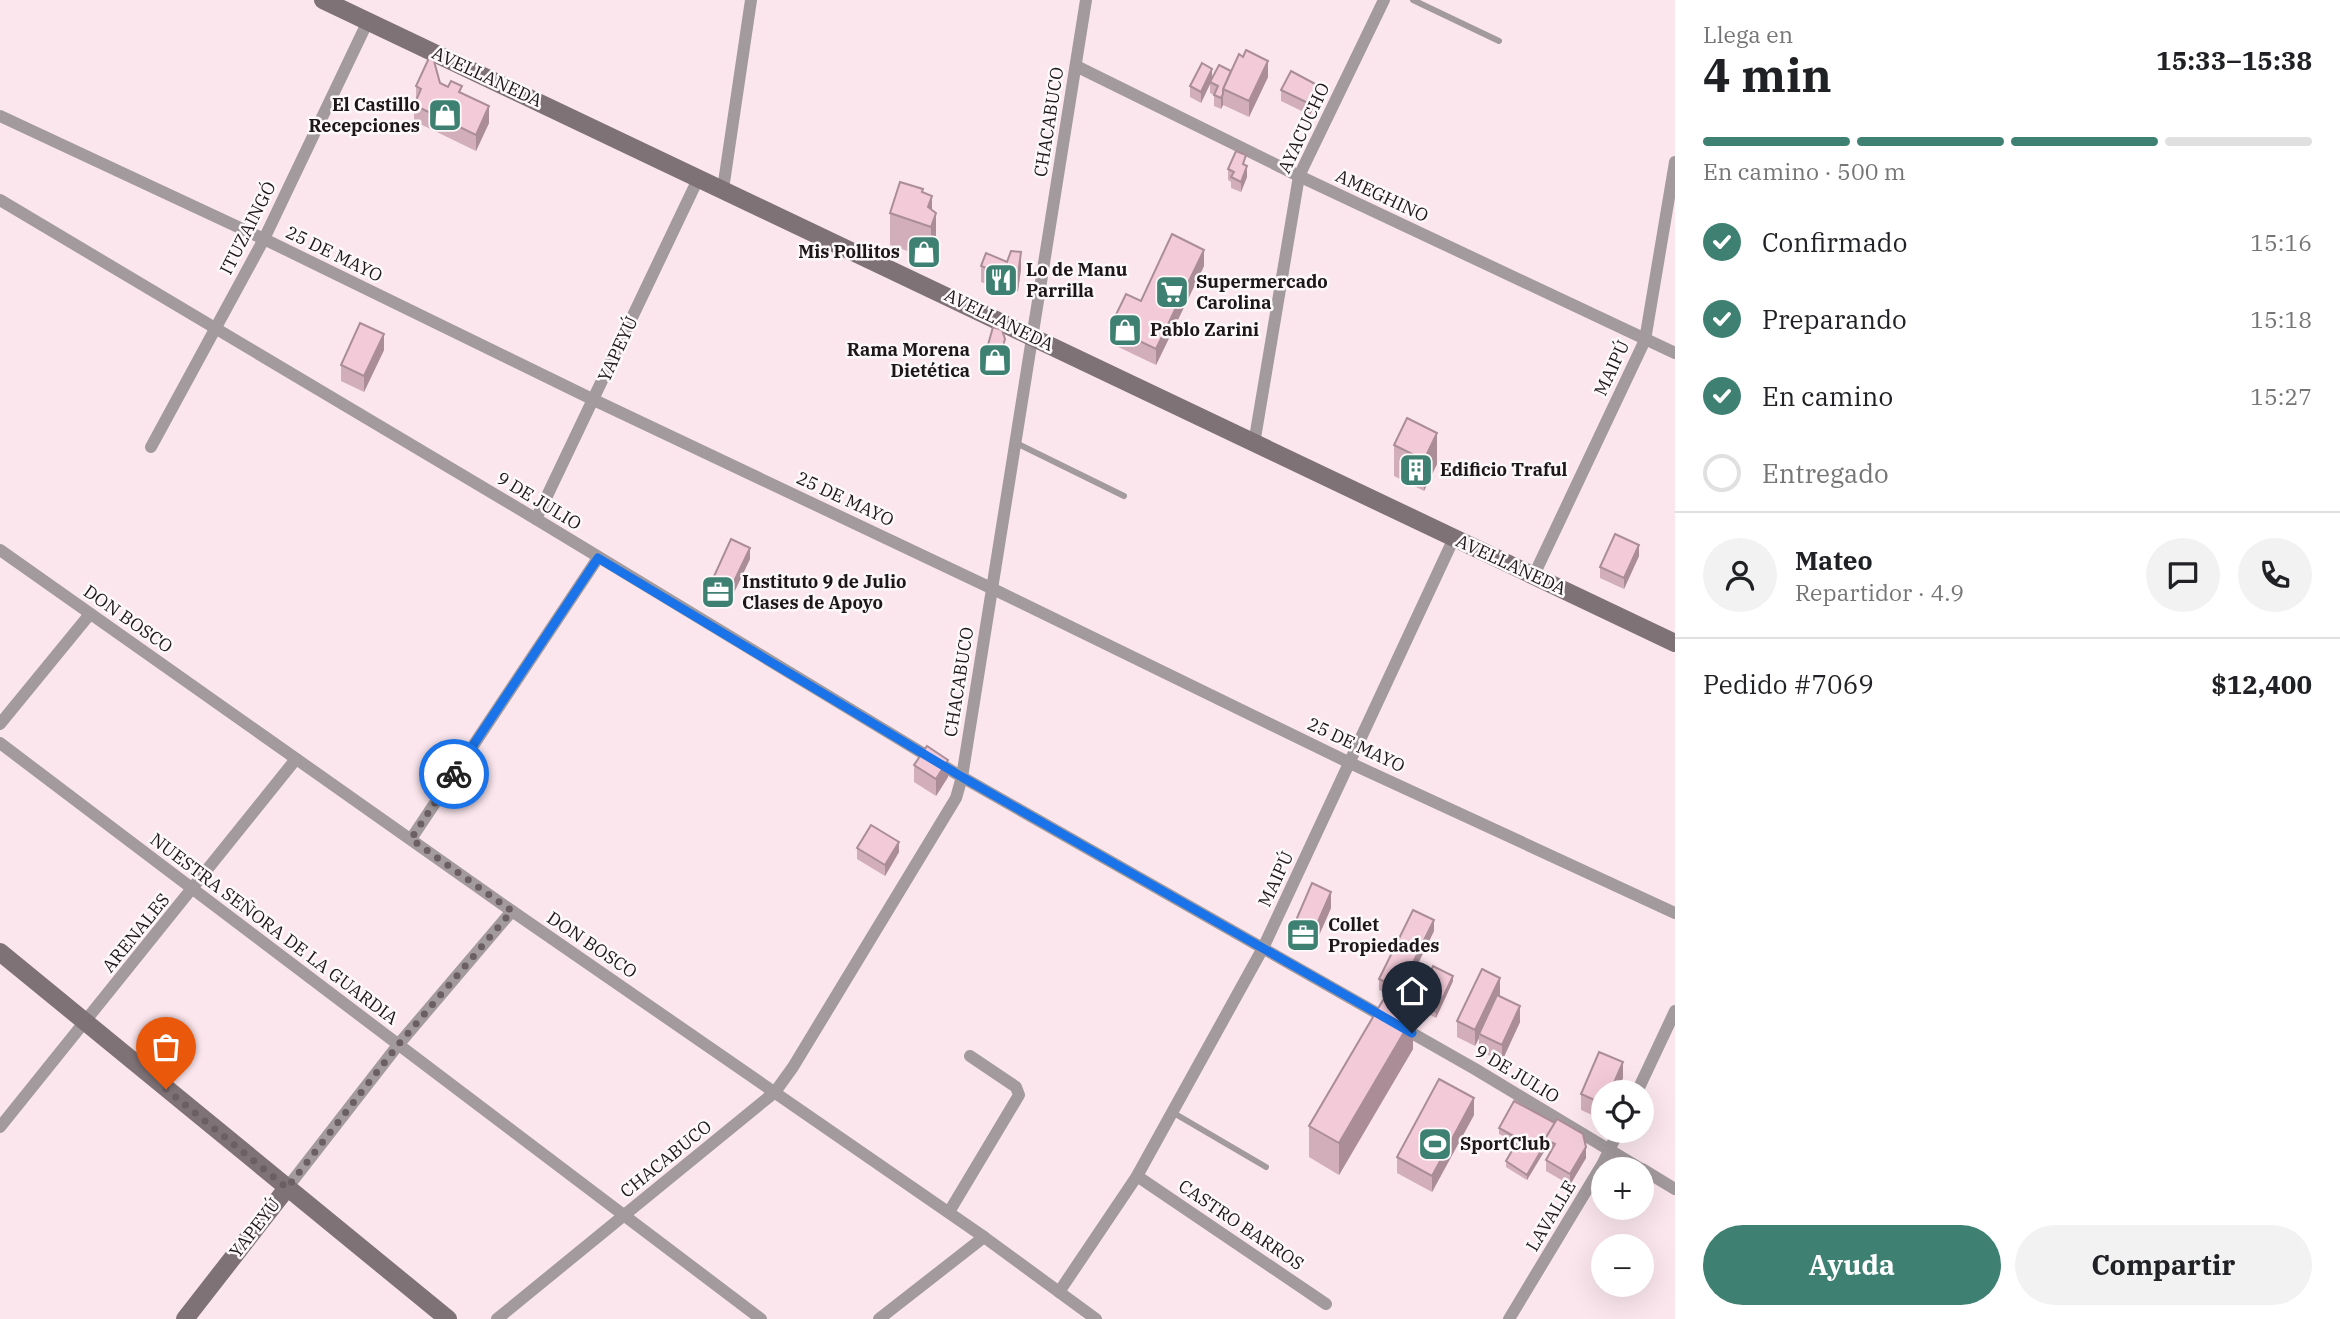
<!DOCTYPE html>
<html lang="es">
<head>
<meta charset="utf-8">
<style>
	body { margin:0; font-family:"IBM Plex Serif",serif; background:#f2f2f2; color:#202124; height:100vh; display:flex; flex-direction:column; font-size:26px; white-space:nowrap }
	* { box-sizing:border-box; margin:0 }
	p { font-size:23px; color:#757577 }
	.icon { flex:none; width:38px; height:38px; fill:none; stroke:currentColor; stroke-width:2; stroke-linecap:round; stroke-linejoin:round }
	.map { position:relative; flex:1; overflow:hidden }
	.drawer { display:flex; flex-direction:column; background:#fff; width:665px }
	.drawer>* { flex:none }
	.controls { position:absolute; left:1591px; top:1080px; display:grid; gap:14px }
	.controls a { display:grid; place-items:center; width:63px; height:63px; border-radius:50%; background:#fff; box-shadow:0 7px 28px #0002; font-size:35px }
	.pin { position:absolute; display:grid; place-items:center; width:60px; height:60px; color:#fff; margin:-72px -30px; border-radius:50% 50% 50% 0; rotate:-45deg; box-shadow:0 0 7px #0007 }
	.pin .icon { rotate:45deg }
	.courier { position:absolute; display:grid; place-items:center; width:70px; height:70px; margin:-35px; border:5px solid #1a73e8; border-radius:50%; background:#fff; color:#222; box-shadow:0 2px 9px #0007 }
	.headline em { font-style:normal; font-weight:800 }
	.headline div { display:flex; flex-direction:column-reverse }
	.headline { display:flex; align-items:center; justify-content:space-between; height:119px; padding:0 28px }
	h1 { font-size:46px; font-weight:800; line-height:52px }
	.bar { display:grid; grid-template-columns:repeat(4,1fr); gap:10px 7px; align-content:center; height:84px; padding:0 28px }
	.bar i { height:9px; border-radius:5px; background:#e0e0e0 }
	.bar .active { background:#3e8071 }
	.bar p { grid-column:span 4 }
	.line { display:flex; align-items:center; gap:18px; padding:0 28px; border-top:2px solid #e0e0e0 }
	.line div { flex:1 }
	.round { display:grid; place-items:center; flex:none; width:74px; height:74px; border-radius:37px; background:#f2f2f2 }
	ol { padding:0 28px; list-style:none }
	li { display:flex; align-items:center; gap:21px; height:77px }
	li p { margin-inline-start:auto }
	li .icon { padding:7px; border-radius:50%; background:#3e8071; color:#fff; stroke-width:4 }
	li:last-child { color:#757577 }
	li i { width:38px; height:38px; border:4px solid #e0e0e0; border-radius:50% }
	.cta { display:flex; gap:14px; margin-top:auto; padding:14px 28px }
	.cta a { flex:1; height:80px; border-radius:42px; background:#3e8071; color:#fff; font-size:28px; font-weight:800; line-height:80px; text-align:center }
	.cta a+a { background:#f2f2f2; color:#202124 }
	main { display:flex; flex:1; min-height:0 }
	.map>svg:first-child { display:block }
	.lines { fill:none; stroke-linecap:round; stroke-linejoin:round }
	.lane { stroke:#a29a9c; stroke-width:6 }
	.street { stroke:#a29a9c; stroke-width:12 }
	.secondary { stroke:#7e7276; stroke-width:18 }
	.wall { fill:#d1aeba }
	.shaded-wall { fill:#aa8d97 }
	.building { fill:#f3cad8; stroke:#aa8d97; stroke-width:2 }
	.done { stroke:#6b5f63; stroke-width:7; stroke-dasharray:0 12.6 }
	.route { stroke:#1a73e8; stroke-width:9 }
	.labels { text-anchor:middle; stroke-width:5; stroke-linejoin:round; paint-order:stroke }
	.street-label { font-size:18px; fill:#1e1719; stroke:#fdf9fa }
	.poi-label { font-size:18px; font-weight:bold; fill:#1e1719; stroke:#fdf9fa; text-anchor:start }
</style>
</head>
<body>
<main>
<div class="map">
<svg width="1675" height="1319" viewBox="0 0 1675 1319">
	<rect width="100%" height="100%" fill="#fbe6ed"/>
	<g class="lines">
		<!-- lane -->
		<g class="lane">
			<polyline points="1413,0 1499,41"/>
			<polyline points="1016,443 1124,496"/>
			<polyline points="1172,1112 1266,1167"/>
		</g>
		<!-- street -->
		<g class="street">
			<polyline points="1076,66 1299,176 1675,353"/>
			<polyline points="0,116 264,239 594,400 991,588 1350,763 1675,913"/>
			<polyline points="723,189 751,0"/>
			<polyline points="0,200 536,519 962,777 1475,1069 1641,1169"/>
			<polyline points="1254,444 1299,176 1384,0"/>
			<polyline points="151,447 264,239 368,21"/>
			<polyline points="536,519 699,177"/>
			<polyline points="0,550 512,911 984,1237 1096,1319"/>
			<polyline points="1534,575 1645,340 1675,162"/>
			<polyline points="0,724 90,614"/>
			<polyline points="0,743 761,1319"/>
			<polyline points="411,839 598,558"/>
			<polyline points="1637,1092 1675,1011"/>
			<polyline points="0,1127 296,759"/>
			<polyline points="1642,1169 1675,1189"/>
			<polyline points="1137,1176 1326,1304"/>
			<polyline points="287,1188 398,1045 512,911"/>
			<polyline points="949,1212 1019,1095 1016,1087 970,1056"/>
			<polyline points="1059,1292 1137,1176 1263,948 1454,538"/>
			<polyline points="497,1319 775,1092 793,1067 956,798 962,777 1086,0"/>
			<polyline points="879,1319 984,1237"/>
			<polyline points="1509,1319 1603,1163 1619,1130"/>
		</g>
		<!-- secondary -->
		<g class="secondary">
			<polyline points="323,0 1675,643"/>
			<polyline points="0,952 448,1319"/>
			<polyline points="185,1319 287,1188"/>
		</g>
	</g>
	<!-- wall -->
	<g class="wall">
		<polygon points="1231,71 1268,77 1249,117 1223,105 1221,109 1214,106 1214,95 1210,93 1210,84 1201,103 1190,97 1190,86"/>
		<polygon points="440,83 462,94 489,123 476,151 414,121 414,105 416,100 416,86"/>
		<polygon points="1281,90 1319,97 1310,115 1281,101"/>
		<polygon points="1246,166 1247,177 1241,192 1231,188 1231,182 1228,180 1228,169"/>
		<polygon points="923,193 932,210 936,244 931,259 890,245 890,213"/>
		<polygon points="981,266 1021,269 1018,291 1010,293 981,282"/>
		<polygon points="1204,266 1156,365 1110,343 1110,327 1141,301"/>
		<polygon points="384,350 364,392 341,381 341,365"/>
		<polygon points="1005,350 998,374 984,370 984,359"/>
		<polygon points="1394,445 1437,464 1424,491 1394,476"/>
		<polygon points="1639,556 1624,589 1600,578 1600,567"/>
		<polygon points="750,559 728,605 710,595 710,585"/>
		<polygon points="914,765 948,777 936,796 914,782"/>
		<polygon points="857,848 899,852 885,876 857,859"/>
		<polygon points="1331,908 1313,949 1303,945 1297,934 1297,918"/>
		<polygon points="1434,931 1417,966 1430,973 1453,981 1436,1018 1379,990 1379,979"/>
		<polygon points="1500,994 1499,996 1520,1022 1502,1061 1479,1051 1479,1038 1475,1046 1457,1037 1457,1021"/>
		<polygon points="1413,1049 1339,1175 1309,1157 1309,1126"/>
		<polygon points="1623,1078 1599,1118 1581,1110 1581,1094"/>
		<polygon points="1514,1101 1586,1158 1570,1185 1546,1171 1546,1160 1550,1152 1545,1150 1527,1180 1506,1167 1506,1161 1517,1143 1499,1134 1499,1128"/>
		<polygon points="1474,1115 1432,1192 1397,1173 1397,1157"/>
	</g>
	<!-- shaded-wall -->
	<g class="shaded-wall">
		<polygon points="1268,61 1268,77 1249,117 1249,101"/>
		<polygon points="1212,69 1212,80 1201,103 1201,92"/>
		<polygon points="1319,86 1319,97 1310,115 1310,104"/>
		<polygon points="1223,94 1223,105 1221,109 1221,98"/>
		<polygon points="489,106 489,123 476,151 476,135"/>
		<polygon points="1247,166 1247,177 1241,192 1241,182"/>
		<polygon points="932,196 932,224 936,213 936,244 931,259 931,227 928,207"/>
		<polygon points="1204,250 1204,266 1156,365 1156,349"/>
		<polygon points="1021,252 1021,269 1018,291 1010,293 1010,277"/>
		<polygon points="384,334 384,350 364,392 364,376"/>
		<polygon points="1005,339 1005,350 998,374 998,363"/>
		<polygon points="1437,433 1437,464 1424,491 1424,460"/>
		<polygon points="1639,545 1639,556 1624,589 1624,578"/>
		<polygon points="750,548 750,559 728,605 728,594"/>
		<polygon points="948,760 948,777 936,796 936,779"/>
		<polygon points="899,842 899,852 885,876 885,865"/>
		<polygon points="1331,892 1331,908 1313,949 1313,933"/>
		<polygon points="1434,920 1434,931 1402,996 1400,995 1400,989"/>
		<polygon points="1453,976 1453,981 1436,1018 1436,1012"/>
		<polygon points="1500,978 1500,994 1481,1035 1479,1034 1479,1038 1475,1046 1475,1030"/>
		<polygon points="1520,1006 1520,1022 1502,1061 1502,1045"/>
		<polygon points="1413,1017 1413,1049 1339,1175 1339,1143"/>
		<polygon points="1623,1062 1623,1078 1617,1092 1610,1092"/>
		<polygon points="1474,1098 1474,1115 1432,1192 1432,1176"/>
		<polygon points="1603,1100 1603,1116 1599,1118 1599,1102"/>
		<polygon points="1545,1144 1545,1150 1527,1180 1527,1175"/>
		<polygon points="1586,1147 1586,1158 1570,1185 1570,1174"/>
	</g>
	<!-- building -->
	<g class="building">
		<polygon points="1246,50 1268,61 1249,101 1223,89 1239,54 1243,57"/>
		<polygon points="429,58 434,61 440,83 448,87 451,81 462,86 459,92 489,106 476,135 414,105 421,89 416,86"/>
		<polygon points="1202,63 1212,69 1201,92 1190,86"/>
		<polygon points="1219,65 1231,71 1223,89 1223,94 1221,98 1214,95 1218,86 1210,82"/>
		<polygon points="1291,71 1319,86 1310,104 1281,90"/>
		<polygon points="1236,151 1246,155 1243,164 1247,166 1241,182 1231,177 1234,172 1228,169"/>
		<polygon points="900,182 923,189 922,192 932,196 928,207 936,213 931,227 890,213"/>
		<polygon points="1172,234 1204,250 1156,349 1110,327 1126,294 1141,301"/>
		<polygon points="1011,251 1021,252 1018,275 1010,277 981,266 986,253 1007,262"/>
		<polygon points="360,323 384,334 364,376 341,365"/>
		<polygon points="993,327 1002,330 1005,339 998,363 984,359"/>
		<polygon points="1407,418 1437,433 1424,460 1394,445"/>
		<polygon points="1615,534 1639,545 1624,578 1600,567"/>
		<polygon points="731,539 750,548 728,594 710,585"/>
		<polygon points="927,746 948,760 936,779 914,765"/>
		<polygon points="871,825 899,842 885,865 857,848"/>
		<polygon points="1312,883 1331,892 1313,933 1303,929 1297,918"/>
		<polygon points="1413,910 1434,920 1400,989 1379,979"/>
		<polygon points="1414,965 1430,973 1433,966 1453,976 1436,1012 1400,995"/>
		<polygon points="1482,969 1500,978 1475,1030 1457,1021"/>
		<polygon points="1497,995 1520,1006 1502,1045 1479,1034"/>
		<polygon points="1383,1000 1413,1017 1339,1143 1309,1126"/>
		<polygon points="1599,1052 1623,1062 1610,1092 1603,1092 1603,1100 1599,1102 1581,1094"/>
		<polygon points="1439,1079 1474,1098 1432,1176 1397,1157"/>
		<polygon points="1514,1101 1555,1123 1545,1139 1545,1144 1527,1175 1506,1161 1519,1139 1499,1128"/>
		<polygon points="1557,1119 1583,1134 1586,1147 1570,1174 1546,1160 1555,1144 1545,1139"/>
	</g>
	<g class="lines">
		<!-- done -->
		<polyline class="done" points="166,1089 287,1188 398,1045 512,911 411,839 454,774"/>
		<!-- route -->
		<polyline class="route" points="454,774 598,558 962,777 1412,1033"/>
	</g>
	<!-- icons -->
	<defs>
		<g id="shop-square" transform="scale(1.75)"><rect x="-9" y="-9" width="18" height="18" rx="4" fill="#3e8071" stroke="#fdf9fa"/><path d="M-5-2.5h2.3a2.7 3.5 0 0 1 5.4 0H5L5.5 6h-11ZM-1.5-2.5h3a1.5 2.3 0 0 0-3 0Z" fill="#fff"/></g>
		<g id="restaurant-square" transform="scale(1.75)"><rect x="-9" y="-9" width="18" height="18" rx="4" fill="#3e8071" stroke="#fdf9fa"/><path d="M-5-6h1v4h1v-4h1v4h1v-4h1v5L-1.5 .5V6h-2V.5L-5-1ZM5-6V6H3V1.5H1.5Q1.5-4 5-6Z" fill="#fff"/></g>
		<g id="supermarket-square" transform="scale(1.75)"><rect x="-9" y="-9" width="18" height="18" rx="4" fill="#3e8071" stroke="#fdf9fa"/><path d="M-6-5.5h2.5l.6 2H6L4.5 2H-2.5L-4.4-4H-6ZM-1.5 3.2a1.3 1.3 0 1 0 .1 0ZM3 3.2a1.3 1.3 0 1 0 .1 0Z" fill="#fff"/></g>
		<g id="building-square" transform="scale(1.75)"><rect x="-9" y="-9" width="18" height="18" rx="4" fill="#3e8071" stroke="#fdf9fa"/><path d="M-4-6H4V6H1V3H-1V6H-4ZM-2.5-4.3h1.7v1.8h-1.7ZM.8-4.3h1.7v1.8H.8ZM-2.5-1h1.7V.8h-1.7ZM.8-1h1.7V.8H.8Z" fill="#fff"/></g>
		<g id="office-square" transform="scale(1.75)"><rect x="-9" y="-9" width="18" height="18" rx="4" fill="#3e8071" stroke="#fdf9fa"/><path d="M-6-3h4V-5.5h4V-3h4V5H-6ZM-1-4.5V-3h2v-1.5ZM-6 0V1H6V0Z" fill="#fff"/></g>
		<g id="stadium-square" transform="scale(1.75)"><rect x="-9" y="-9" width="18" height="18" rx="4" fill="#3e8071" stroke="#fdf9fa"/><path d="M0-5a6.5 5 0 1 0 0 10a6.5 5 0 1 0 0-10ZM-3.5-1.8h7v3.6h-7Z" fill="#fff"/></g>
	</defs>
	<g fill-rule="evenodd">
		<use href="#shop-square" x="445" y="115"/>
		<use href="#shop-square" x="924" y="252"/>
		<use href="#restaurant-square" x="1001" y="280"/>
		<use href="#supermarket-square" x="1172" y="292"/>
		<use href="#shop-square" x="1125" y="330"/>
		<use href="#shop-square" x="995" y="360"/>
		<use href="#building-square" x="1416" y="470"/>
		<use href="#office-square" x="718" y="592"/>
		<use href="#office-square" x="1303" y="935"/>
		<use href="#stadium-square" x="1435" y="1144"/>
	</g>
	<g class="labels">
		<!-- street labels -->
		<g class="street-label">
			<text transform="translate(487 77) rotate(25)" y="6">AVELLANEDA</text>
			<text transform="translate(1049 122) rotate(-81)" y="6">CHACABUCO</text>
			<text transform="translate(1304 128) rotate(-65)" y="6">AYACUCHO</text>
			<text transform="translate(1382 196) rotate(25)" y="6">AMEGHINO</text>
			<text transform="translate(248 228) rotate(-63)" y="6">ITUZAINGÓ</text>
			<text transform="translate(334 254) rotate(26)" y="6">25 DE MAYO</text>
			<text transform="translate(999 320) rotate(26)" y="6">AVELLANEDA</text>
			<text transform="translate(618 349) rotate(-65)" y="6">YAPEYÚ</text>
			<text transform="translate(1612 368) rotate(-65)" y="6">MAIPÚ</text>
			<text transform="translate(845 499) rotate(25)" y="6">25 DE MAYO</text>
			<text transform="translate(539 501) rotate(31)" y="6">9 DE JULIO</text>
			<text transform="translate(1511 565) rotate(25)" y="6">AVELLANEDA</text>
			<text transform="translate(128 619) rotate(35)" y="6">DON BOSCO</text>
			<text transform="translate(959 682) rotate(-81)" y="6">CHACABUCO</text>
			<text transform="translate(1356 745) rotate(25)" y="6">25 DE MAYO</text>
			<text transform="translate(1276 879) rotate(-65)" y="6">MAIPÚ</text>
			<text transform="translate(274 929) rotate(37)" y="6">NUESTRA SEÑORA DE LA GUARDIA</text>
			<text transform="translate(136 933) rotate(-51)" y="6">ARENALES</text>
			<text transform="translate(592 945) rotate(34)" y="6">DON BOSCO</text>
			<text transform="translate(1517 1074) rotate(31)" y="6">9 DE JULIO</text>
			<text transform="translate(666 1159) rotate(-39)" y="6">CHACABUCO</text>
			<text transform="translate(1551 1216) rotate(-59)" y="6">LAVALLE</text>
			<text transform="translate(1241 1225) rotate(34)" y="6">CASTRO BARROS</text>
			<text transform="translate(255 1228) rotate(-52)" y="6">YAPEYÚ</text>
		</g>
		<!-- poi labels -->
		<g class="poi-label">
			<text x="420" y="111" text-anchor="end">El Castillo<tspan x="420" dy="21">Recepciones</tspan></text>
			<text x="900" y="258" text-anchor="end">Mis Pollitos</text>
			<text x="1026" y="276">Lo de Manu<tspan x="1026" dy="21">Parrilla</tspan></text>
			<text x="1196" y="288">Supermercado<tspan x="1196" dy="21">Carolina</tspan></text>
			<text x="1150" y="336">Pablo Zarini</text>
			<text x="970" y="356" text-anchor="end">Rama Morena<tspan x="970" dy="21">Dietética</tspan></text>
			<text x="1440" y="476">Edificio Traful</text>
			<text x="742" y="588">Instituto 9 de Julio<tspan x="742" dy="21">Clases de Apoyo</tspan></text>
			<text x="1328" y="931">Collet<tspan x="1328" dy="21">Propiedades</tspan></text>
			<text x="1460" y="1150">SportClub</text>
		</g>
	</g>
</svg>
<div class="controls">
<a><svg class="icon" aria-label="locate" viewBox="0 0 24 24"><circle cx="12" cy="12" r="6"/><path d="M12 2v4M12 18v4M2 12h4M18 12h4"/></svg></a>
<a>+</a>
<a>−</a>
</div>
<div class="pin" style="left:166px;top:1089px;background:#ea580c"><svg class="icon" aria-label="bag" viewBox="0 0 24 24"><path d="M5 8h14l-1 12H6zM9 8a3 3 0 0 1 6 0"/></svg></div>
<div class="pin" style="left:1412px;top:1033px;background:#1f2937"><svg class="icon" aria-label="home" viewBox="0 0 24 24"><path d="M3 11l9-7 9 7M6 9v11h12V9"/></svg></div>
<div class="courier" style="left:454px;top:774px"><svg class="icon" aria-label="bike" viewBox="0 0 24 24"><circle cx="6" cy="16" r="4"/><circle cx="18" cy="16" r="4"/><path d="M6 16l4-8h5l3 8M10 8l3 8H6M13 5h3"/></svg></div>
</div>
<section class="drawer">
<div class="headline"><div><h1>4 min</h1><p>Llega en</p></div><em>15:33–15:38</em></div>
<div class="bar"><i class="active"></i><i class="active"></i><i class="active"></i><i></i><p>En camino · 500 m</p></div>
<ol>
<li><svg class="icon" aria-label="check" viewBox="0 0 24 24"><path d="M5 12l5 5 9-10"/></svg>Confirmado<p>15:16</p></li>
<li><svg class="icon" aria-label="check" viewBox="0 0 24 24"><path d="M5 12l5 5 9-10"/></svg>Preparando<p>15:18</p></li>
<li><svg class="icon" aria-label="check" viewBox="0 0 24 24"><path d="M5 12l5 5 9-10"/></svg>En camino<p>15:27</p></li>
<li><i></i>Entregado</li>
</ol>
<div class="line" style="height:126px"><a class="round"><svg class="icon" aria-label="person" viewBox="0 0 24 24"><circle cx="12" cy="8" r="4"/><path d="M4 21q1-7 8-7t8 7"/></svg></a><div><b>Mateo</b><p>Repartidor · 4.9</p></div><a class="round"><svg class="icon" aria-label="chat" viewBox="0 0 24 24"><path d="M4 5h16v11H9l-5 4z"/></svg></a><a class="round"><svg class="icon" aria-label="phone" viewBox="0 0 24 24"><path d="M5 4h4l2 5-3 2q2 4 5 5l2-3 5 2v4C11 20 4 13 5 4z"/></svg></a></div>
<div class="line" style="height:91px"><div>Pedido #7069</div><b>$12,400</b></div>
<div class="cta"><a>Ayuda</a><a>Compartir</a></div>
</section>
</main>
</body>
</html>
